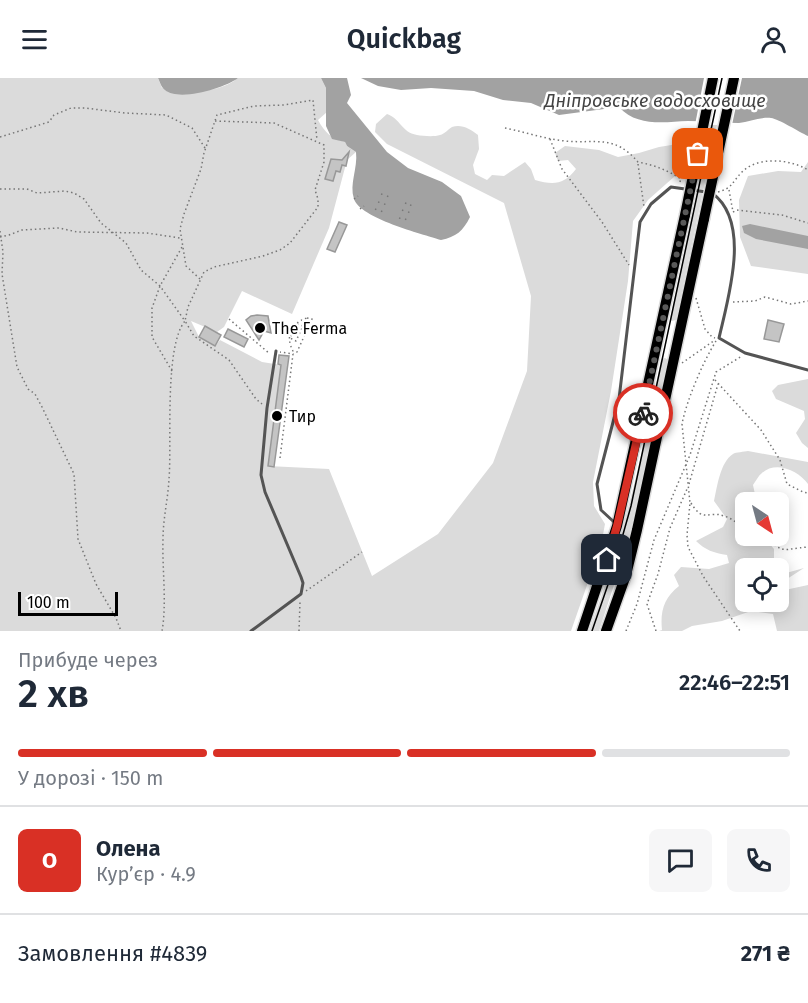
<!DOCTYPE html>
<html lang="uk">
<head>
<meta charset="utf-8">
<style>
	body { margin:0; font-family:"Fira Sans",sans-serif; background:#f6f6f7; color:#1f2937; height:100vh; display:flex; flex-direction:column; font-size:22px; white-space:nowrap }
	* { box-sizing:border-box; margin:0 }
	p { font-size:20px; color:#747a83 }
	.icon { flex:none; width:33px; height:33px; fill:none; stroke:currentColor; stroke-width:2; stroke-linecap:round; stroke-linejoin:round }
	.map { position:relative; height:553px; overflow:hidden }
	.panel { display:flex; flex-direction:column; background:#fff; flex:1 }
	.panel>* { flex:none }
	.needle { width:39px; rotate:144deg }
	.tools { position:absolute; left:735px; top:414px; display:grid; gap:12px }
	.tools a { display:grid; place-items:center; width:54px; height:54px; border-radius:9px; background:#fff; box-shadow:0 3px 15px #0003; font-size:30px }
	.scale { position:absolute; left:18px; bottom:15px; width:100px; box-sizing:border-box; padding-left:6px; border:3px solid #000; border-top:0; font-size:16px; line-height:21px; white-space:nowrap; color:#000; -webkit-text-stroke:4px #fff; paint-order:stroke }
	.pin { position:absolute; display:grid; place-items:center; width:51px; height:51px; color:#fff; margin:-26px; border-radius:12px; box-shadow:0 3px 9px #0006 }
	.courier { position:absolute; display:grid; place-items:center; width:60px; height:60px; margin:-30px; border:4px solid #d93025; border-radius:50%; background:#fff; color:#222; box-shadow:0 2px 8px #0007 }
	.headline em { font-style:normal; font-weight:600 }
	.headline div { display:flex; flex-direction:column-reverse }
	.headline { display:flex; align-items:center; justify-content:space-between; height:102px; padding:0 18px }
	h1 { font-size:39px; font-weight:600; line-height:45px }
	.bar { display:grid; grid-template-columns:repeat(4,1fr); gap:9px 6px; align-content:center; height:72px; padding:0 18px }
	.bar i { height:8px; border-radius:4px; background:#e0e1e3 }
	.bar .selected { background:#d93025 }
	.bar p { grid-column:span 4 }
	.line { display:flex; align-items:center; gap:15px; padding:0 18px; border-top:2px solid #e0e1e3 }
	.line div { flex:1 }
	.round { display:grid; place-items:center; flex:none; width:63px; height:63px; border-radius:9px; background:#f6f6f7 }
	header { display:flex; justify-content:space-between; align-items:center; height:78px; padding:0 18px; background:#fff; font-size:27px; font-weight:600 }
	.map>svg:first-child { display:block }
	.green { fill:#dbdbdb }
	.water { fill:#a2a2a2 }
	.pier { fill:#fff }
	.building { fill:#c4c4c4; stroke:#989898; stroke-width:1.5 }
	.lines { fill:none; stroke-linecap:round; stroke-linejoin:round }
	.trunk-casing { stroke:#dbdbdb; stroke-width:13 }
	.path { stroke:#767676; stroke-width:1.5; stroke-dasharray:1.5 3; stroke-linecap:butt }
	.service { stroke:#545454; stroke-width:3 }
	.trunk { stroke:#000; stroke-width:10 }
	.tram { stroke:#000; stroke-width:1.5 }
	.trunk-bridge-casing { stroke:#dbdbdb; stroke-width:13; stroke-linecap:butt }
	.trunk-bridge { stroke:#000; stroke-width:10 }
	.done { stroke:#595959; stroke-width:6; stroke-dasharray:0 10.8 }
	.route { stroke:#d93025; stroke-width:8 }
	.poi-dot { fill:#000; stroke:#fff; stroke-width:2 }
	.labels { text-anchor:middle; stroke-width:5; stroke-linejoin:round; paint-order:stroke }
	.poi-label { font-size:16px; fill:#000; stroke:#fff; text-anchor:start }
	.water-label { font-size:18px; font-style:italic; fill:#434343; stroke:#fff }
</style>
</head>
<body>
<header><svg class="icon" aria-label="menu" viewBox="0 0 24 24"><path d="M4 6h16M4 12h16M4 18h16"/></svg>Quickbag<svg class="icon" aria-label="person" viewBox="0 0 24 24"><circle cx="12" cy="8" r="4"/><path d="M4 21q1-7 8-7t8 7"/></svg></header>
<div class="map">
<svg width="808" height="553" viewBox="0 0 808 553">
	<rect width="100%" height="100%" fill="#fff"/>
	<!-- green -->
	<g class="green">
		<path d="M0,0H158L162,10C189,12 215,18 238,0H321L326,10L327,34L318,42C325,55 331,60 345,64L347,68L356,74L347,82L329,150L292,236L242,213L224,249L217,254L191,243L199,259L215,268L220,262L262,284L281,287L268,388L329,391L372,498L438,456L493,385L527,293L531,218L504,125L387,66L375,54L376,46L387,36C401,41 401,54 417,57C423,58 434,59 440,57C445,56 448,51 452,49C462,46 470,51 478,57L479,71L473,87L475,96L487,102L492,97L504,98L525,84L531,91L535,102C553,107 564,107 576,91L568,82L558,83L555,75L565,68L599,72L618,79L639,75L659,69L690,64L684,90L648,122L633,143L628,203L611,313L593,404L594,428L605,446L601,467L571,553H0Z"/>
		<polygon points="720,0 727,0 676,242 672,243 670,241"/>
		<polygon points="808,84 808,196 751,188 740,159 739,122 748,98 778,93 801,94"/>
		<path d="M665,280L668,282L628,464L599,553H589C622,464 644,374 661,281Z"/>
		<polygon points="808,301 808,370 802,365 796,355 805,341 804,333 776,321 772,313 778,307"/>
		<path d="M748,373L808,384V406C799,393 776,382 762,395C758,398 756,403 753,407L756,421C741,425 735,433 739,450L745,453L746,458H763L774,471V490H746V524H778L779,497L804,490L787,501L785,512L808,507V553H777L773,536L751,533L722,543L692,548L682,553H659L662,552C660,533 664,520 679,508L674,497L681,489L709,491L729,485L727,477C714,475 705,472 696,463L723,449L727,441L714,423C717,410 720,384 733,376C736,374 744,374 748,373Z"/>
	</g>
	<!-- water -->
	<g class="water">
		<path d="M158,0H238C225,10 179,24 165,12C161,9 160,4 158,0Z"/>
		<path d="M321,0H347L351,17L347,25L387,74L408,90L442,104L461,118L470,139C463,153 456,159 441,162C422,156 360,140 354,121C349,106 358,90 356,74L347,68L345,64L332,61L326,48V10Z"/>
		<path d="M361,0H808V58C799,54 779,41 771,40C760,39 749,44 739,45C722,45 705,43 688,43C664,44 637,49 619,29L559,37L531,25L503,22L474,13L431,10L401,12L378,8Z"/>
		<polygon points="750,146 808,158 808,171 756,161 744,155 742,148"/>
	</g>
	<!-- pier -->
	<polygon class="pier" points="704,0 742,0 732,47 695,47"/>
	<!-- building -->
	<g class="building">
		<polygon points="349,74 346,88 342,87 340,94 336,93 333,103 325,101 331,81 342,82"/>
		<polygon points="339,144 347,147 335,174 327,171"/>
		<polygon points="257,237 268,238 271,255 264,253 259,262 246,242 251,238"/>
		<polygon points="768,242 784,246 779,264 764,261"/>
		<polygon points="205,248 221,257 215,268 199,259"/>
		<polygon points="228,251 248,261 244,269 224,259"/>
		<polygon points="279,277 289,278 274,389 268,388 281,287 278,286"/>
	</g>
	<g class="lines">
		<!-- trunk casing -->
		<g class="trunk-casing">
			<g id="trunk">
				<polyline points="582,553 617,448 685,137"/>
				<polyline points="606,553 626,497 637,452 704,141"/>
			</g>
		</g>
		<!-- path -->
		<g class="path">
			<polyline points="215,43 274,45 324,67 324,84 315,112 318,121 318,129 290,165 280,172 263,178 214,189 204,194 188,229 185,243 194,258 229,282 256,321 262,326"/>
			<path d="M505,50C525,54 545,61 565,63C596,66 614,56 638,84C654,87 667,92 681,101L679,106"/>
			<polyline points="0,59 49,44 54,37 71,30 85,30 125,35 166,37 192,50 205,70"/>
			<polyline points="550,61 562,91 602,144 629,187"/>
			<polyline points="638,86 644,129"/>
			<path d="M0,111H27L37,115L65,113L74,115L84,121L101,145L126,165L141,192L160,208L185,243C164,268 172,366 169,401C168,421 163,441 163,461C162,490 167,525 162,553"/>
			<polyline points="729,112 733,134"/>
			<path d="M718,114C733,110 732,104 742,94C758,78 790,81 808,92"/>
			<polyline points="381,116 385,117"/>
			<polyline points="387,118 391,120"/>
			<polyline points="354,121 358,118"/>
			<polyline points="378,124 382,125"/>
			<polyline points="405,125 408,126"/>
			<polyline points="384,126 388,127"/>
			<polyline points="410,127 414,128"/>
			<polyline points="360,131 364,128"/>
			<polyline points="375,131 379,133"/>
			<polyline points="402,132 406,134"/>
			<polyline points="381,133 385,135"/>
			<polyline points="408,134 412,135"/>
			<polyline points="733,134 737,132 782,137 808,145"/>
			<polyline points="399,140 403,141"/>
			<polyline points="405,141 409,143"/>
			<polyline points="0,153 3,174 2,196 17,289 28,311 35,316 42,329 74,396 78,461 96,506 116,540 121,553"/>
			<polyline points="0,159 9,157 22,152 59,150 77,154 147,155 180,160"/>
			<polyline points="200,201 186,188 180,151 184,136 201,91 204,75 217,37 254,28 284,27 313,22 317,62"/>
			<polyline points="696,220 705,251 712,259 715,260"/>
			<polyline points="733,224 755,223 765,219 791,226 808,223"/>
			<path d="M307,240L312,241L297,274L293,273C285,258 291,245 307,240Z"/>
			<polyline points="229,241 270,276"/>
			<polygon points="297,246 303,248 296,263 290,260"/>
			<path d="M716,263C703,284 687,321 682,346L690,425L687,457L688,469L703,498L740,553"/>
			<polyline points="682,285 715,262"/>
			<polyline points="172,293 152,259 152,230 160,208 182,169"/>
			<polyline points="715,302 761,352 780,382 787,406 803,414 808,415"/>
			<polyline points="280,380 293,276 280,274"/>
			<polyline points="689,406 718,306"/>
			<path d="M691,425C704,446 708,432 724,438C732,440 738,447 746,449"/>
			<path d="M764,458C785,477 782,471 808,469"/>
			<polyline points="306,513 362,474"/>
			<polyline points="299,553 300,524"/>
			<polyline points="626,553 637,526 654,462 690,377 716,294 742,278"/>
			<polyline points="656,553 647,526 658,496 670,450 687,411"/>
		</g>
		<!-- service -->
		<g class="service">
			<path d="M712,115C752,144 728,220 719,260L745,275L808,292"/>
			<polyline points="614,444 601,432 597,406 619,321 640,144 651,126 671,109 706,114"/>
			<polyline points="251,553 301,516 303,505 301,499 265,414 261,397 267,330 276,273"/>
		</g>
		<!-- trunk -->
		<use href="#trunk" class="trunk"/>
		<!-- tram -->
		<polyline class="tram" points="592,553 613,492 631,428 722,0"/>
		<!-- trunk-bridge casing -->
		<g class="trunk-bridge-casing">
			<g id="trunk-bridge">
				<polyline points="685,137 713,0"/>
				<polyline points="704,141 734,0"/>
			</g>
		</g>
		<!-- trunk-bridge -->
		<use href="#trunk-bridge" class="trunk-bridge"/>
	</g>
	<g class="lines">
		<!-- done -->
		<polyline class="done" points="643,335 698,76"/>
		<!-- route -->
		<polyline class="route" points="607,482 617,448 643,335"/>
	</g>
	<!-- markers -->
	<g class="poi-dot">
		<circle cx="260" cy="250" r="6"/>
		<circle cx="277" cy="338" r="6"/>
	</g>
	<g class="labels">
		<!-- poi labels -->
		<g class="poi-label">
			<text x="272" y="256">The Ferma</text>
			<text x="289" y="344">Тир</text>
		</g>
		<!-- water labels -->
		<g class="water-label">
			<text x="655" y="29">Дніпровське водосховище</text>
		</g>
	</g>
</svg>
<div class="tools">
<a><svg class="needle" viewBox="-14 -14 28 28"><path d="M0-13l5 13h-10z" fill="#e53935"/><path d="M0 13l5-13h-10z" fill="#747a83"/></svg></a>
<a><svg class="icon" aria-label="locate" viewBox="0 0 24 24"><circle cx="12" cy="12" r="6"/><path d="M12 2v4M12 18v4M2 12h4M18 12h4"/></svg></a>
</div>
<div class="scale">100 m</div>
<div class="pin" style="left:698px;top:76px;background:#ea580c"><svg class="icon" aria-label="bag" viewBox="0 0 24 24"><path d="M5 8h14l-1 12H6zM9 8a3 3 0 0 1 6 0"/></svg></div>
<div class="pin" style="left:607px;top:482px;background:#1f2937"><svg class="icon" aria-label="home" viewBox="0 0 24 24"><path d="M3 11l9-7 9 7M6 9v11h12V9"/></svg></div>
<div class="courier" style="left:643px;top:335px"><svg class="icon" aria-label="bike" viewBox="0 0 24 24"><circle cx="6" cy="16" r="4"/><circle cx="18" cy="16" r="4"/><path d="M6 16l4-8h5l3 8M10 8l3 8H6M13 5h3"/></svg></div>
</div>
<section class="panel">
<div class="headline"><div><h1>2 хв</h1><p>Прибуде через</p></div><em>22:46–22:51</em></div>
<div class="bar"><i class="selected"></i><i class="selected"></i><i class="selected"></i><i></i><p>У дорозі · 150 m</p></div>
<div class="line" style="height:108px"><b class="round" style="background:#d93025;color:#fff">О</b><div><b>Олена</b><p>Кур’єр · 4.9</p></div><a class="round"><svg class="icon" aria-label="chat" viewBox="0 0 24 24"><path d="M4 5h16v11H9l-5 4z"/></svg></a><a class="round"><svg class="icon" aria-label="phone" viewBox="0 0 24 24"><path d="M5 4h4l2 5-3 2q2 4 5 5l2-3 5 2v4C11 20 4 13 5 4z"/></svg></a></div>
<div class="line" style="height:78px"><div>Замовлення #4839</div><b>271 ₴</b></div>
</section>
</body>
</html>
